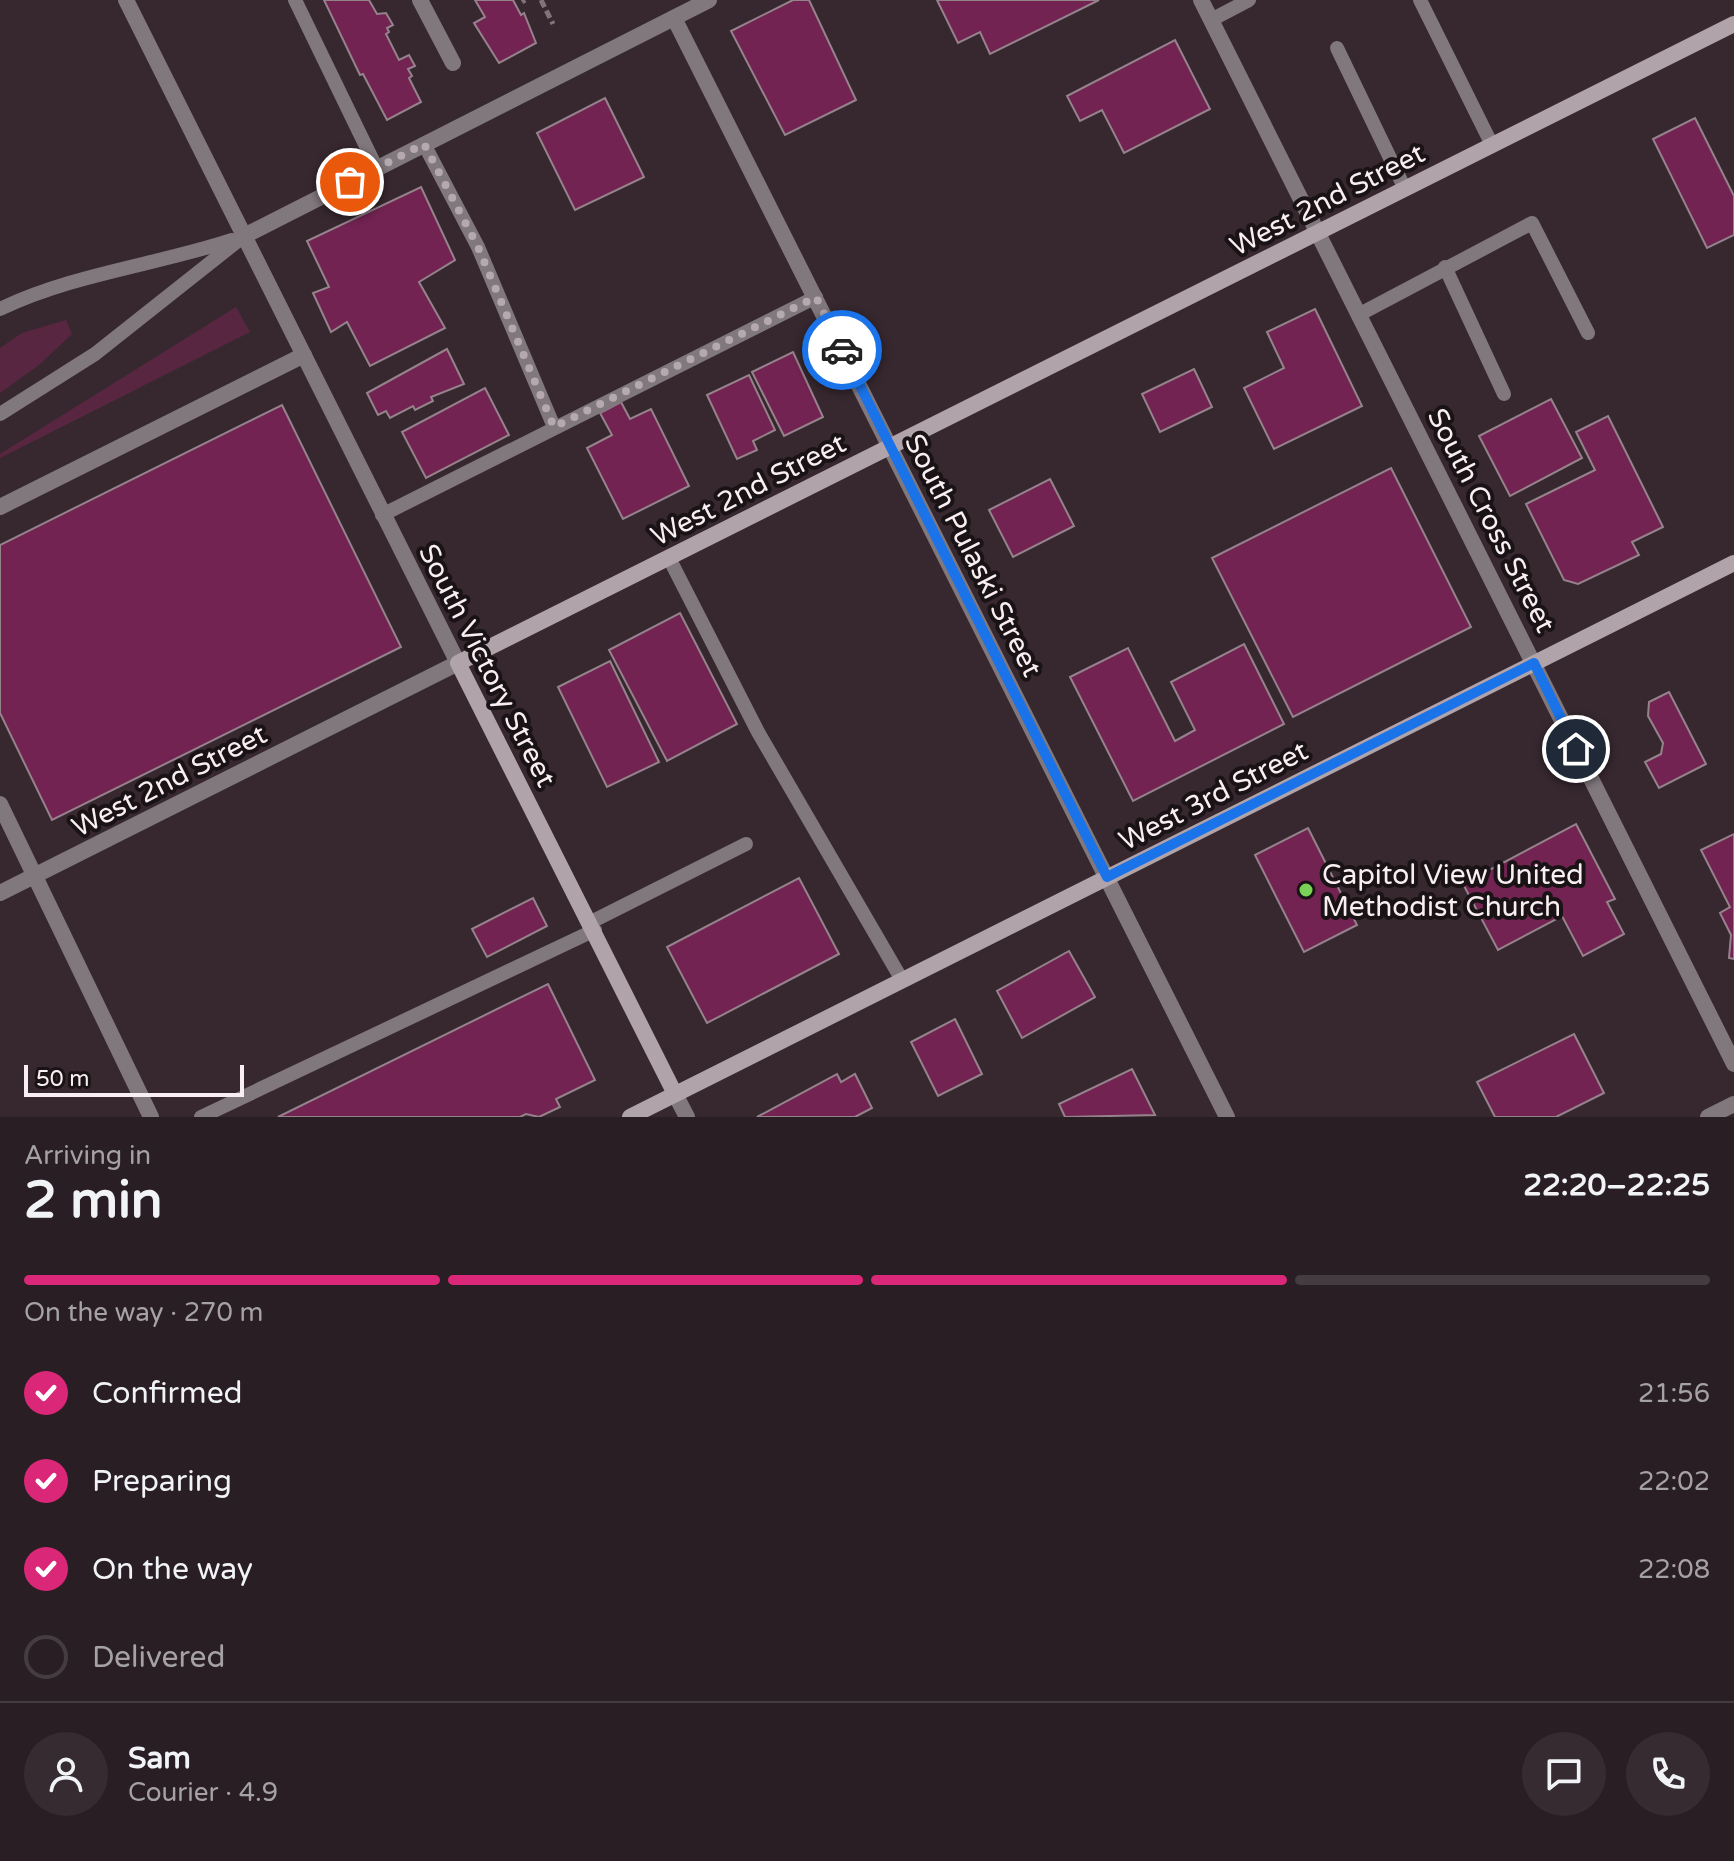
<!DOCTYPE html>
<html lang="en">
<head>
<meta charset="utf-8">
<style>
	body { margin:0; font-family:"Varela Round",sans-serif; background:#352b30; color:#f1f3f6; height:100vh; display:flex; flex-direction:column; font-size:30px; white-space:nowrap }
	* { box-sizing:border-box; margin:0 }
	p { font-size:26px; color:#a5a2a6 }
	.icon { flex:none; width:44px; height:44px; fill:none; stroke:currentColor; stroke-width:2; stroke-linecap:round; stroke-linejoin:round }
	.map { position:relative; height:1117px; overflow:hidden }
	.sheet { display:flex; flex-direction:column; background:#291e23; flex:1 }
	.sheet>* { flex:none }
	.scale { position:absolute; left:24px; bottom:20px; width:220px; box-sizing:border-box; padding-left:8px; border:4px solid #f9eff3; border-top:0; font-size:22px; line-height:28px; white-space:nowrap; color:#f9eff3; -webkit-text-stroke:6px #1a1316; paint-order:stroke }
	.pin { position:absolute; display:grid; place-items:center; width:68px; height:68px; color:#fff; margin:-34px; border:4px solid #fff; border-radius:50%; box-shadow:0 2px 8px #0007 }
	.courier { position:absolute; display:grid; place-items:center; width:80px; height:80px; margin:-40px; border:6px solid #1a73e8; border-radius:50%; background:#fff; color:#222; box-shadow:0 2px 10px #0007 }
	.summary em { font-style:normal; font-weight:800 }
	.summary div { display:flex; flex-direction:column-reverse }
	.summary { display:flex; align-items:center; justify-content:space-between; height:136px; padding:0 24px }
	h1 { font-size:52px; font-weight:800; line-height:60px }
	.bar { display:grid; grid-template-columns:repeat(4,1fr); gap:12px 8px; align-content:center; height:96px; padding:0 24px }
	.bar i { height:10px; border-radius:6px; background:#453c41 }
	.bar .active { background:#db2777 }
	.bar p { grid-column:span 4 }
	.line { display:flex; align-items:center; gap:20px; padding:0 24px; border-top:2px solid #453c41 }
	.line div { flex:1 }
	.round { display:grid; place-items:center; flex:none; width:84px; height:84px; border-radius:42px; background:#352b30 }
	ol { padding:0 24px; list-style:none }
	li { display:flex; align-items:center; gap:24px; height:88px }
	li p { margin-inline-start:auto }
	li .icon { padding:8px; border-radius:50%; background:#db2777; color:#fff; stroke-width:4 }
	li:last-child { color:#a5a2a6 }
	li i { width:44px; height:44px; border:4px solid #453c41; border-radius:50% }
	.map>svg:first-child { display:block }
	.green { fill:#592642 }
	.building { fill:#722352; stroke:#95838b; stroke-width:2 }
	.lines { fill:none; stroke-linecap:round; stroke-linejoin:round }
	.path { stroke:#817479; stroke-width:5; stroke-dasharray:8 4; stroke-linecap:butt }
	.service { stroke:#80787c; stroke-width:14 }
	.minor { stroke:#80787c; stroke-width:16 }
	.tertiary { stroke:#80787c; stroke-width:16 }
	.secondary { stroke:#b0a3a9; stroke-width:16 }
	.done { stroke:#b5a9ae; stroke-width:8; stroke-dasharray:0 14.4 }
	.route { stroke:#1a73e8; stroke-width:10 }
	.poi-dot { fill:#7ad157; stroke:#1a1316; stroke-width:3 }
	.labels { text-anchor:middle; stroke-width:8; stroke-linejoin:round; paint-order:stroke }
	.street-label { font-size:28px; fill:#f9eff3; stroke:#1a1316 }
	.poi-label { font-size:28px; fill:#f9eff3; stroke:#1a1316; text-anchor:start }
</style>
</head>
<body>
<div class="map">
<svg width="1734" height="1117" viewBox="0 0 1734 1117">
	<rect width="100%" height="100%" fill="#37282f"/>
	<!-- green -->
	<g class="green">
		<polygon points="236,307 250,332 0,458 0,454"/>
		<polygon points="66,320 72,334 39,365 0,393 0,348 22,333"/>
	</g>
	<!-- building -->
	<g class="building">
		<polygon points="324,0 369,0 377,14 386,13 393,25 387,28 389,32 386,34 399,60 409,55 415,66 408,69 412,76 409,78 421,102 387,120 363,74 360,75"/>
		<polygon points="475,0 513,0 521,15 524,13 536,43 499,63 474,23 485,17"/>
		<polygon points="793,0 809,0 856,100 785,135 731,31"/>
		<polygon points="937,0 1099,0 990,54 980,32 958,43"/>
		<polygon points="1175,40 1210,109 1124,153 1102,110 1080,121 1067,96"/>
		<polygon points="605,98 644,177 575,210 537,133"/>
		<polygon points="1695,118 1734,196 1734,235 1707,248 1653,139"/>
		<polygon points="421,187 455,260 419,282 445,328 370,366 347,322 331,332 313,293 329,287 307,241"/>
		<polygon points="1315,309 1362,406 1274,449 1244,388 1284,368 1267,332"/>
		<polygon points="447,349 464,384 431,397 433,401 415,410 413,406 390,418 386,411 378,415 367,393"/>
		<polygon points="793,352 823,417 784,436 752,372"/>
		<polygon points="1194,369 1212,407 1160,432 1142,394"/>
		<polygon points="749,375 775,430 753,441 757,450 737,459 707,395"/>
		<polygon points="485,388 509,435 426,478 402,432"/>
		<polygon points="1551,399 1582,458 1510,496 1479,436"/>
		<polygon points="621,402 630,419 651,409 689,486 623,519 587,448 612,435 600,413"/>
		<polygon points="282,405 401,647 52,820 0,713 0,545"/>
		<polygon points="1608,416 1663,527 1632,542 1639,555 1578,584 1564,580 1526,504 1595,470 1576,432"/>
		<polygon points="1391,468 1471,627 1293,717 1212,558"/>
		<polygon points="1050,479 1074,526 1013,557 989,510"/>
		<polygon points="680,613 737,724 667,761 609,650"/>
		<polygon points="1244,644 1284,724 1133,801 1070,677 1128,648 1175,741 1195,730 1171,682"/>
		<polygon points="610,661 659,762 607,787 558,687"/>
		<polygon points="1669,692 1706,764 1659,788 1645,762 1661,754 1663,743 1648,716 1649,702"/>
		<polygon points="1576,824 1615,899 1607,902 1624,934 1583,956 1562,916 1498,950 1463,884"/>
		<polygon points="1308,828 1357,925 1304,952 1255,855"/>
		<polygon points="1734,834 1734,959 1729,958 1731,935 1720,913 1730,907 1701,850"/>
		<polygon points="799,878 839,954 707,1023 667,947"/>
		<polygon points="533,898 547,926 487,957 472,929"/>
		<polygon points="1069,951 1095,997 1022,1038 997,991"/>
		<polygon points="548,984 595,1080 556,1099 560,1107 539,1117 526,1114 520,1117 278,1117"/>
		<polygon points="955,1019 982,1074 938,1096 911,1042"/>
		<polygon points="1574,1034 1604,1093 1556,1117 1495,1117 1477,1082"/>
		<polygon points="1132,1069 1155,1115 1065,1117 1059,1104"/>
		<polygon points="837,1074 841,1082 855,1074 872,1108 855,1117 757,1117"/>
	</g>
	<g class="lines">
		<!-- path -->
		<g class="path">
			<polyline points="541,0 553,24"/>
			<polyline points="522,2 525,0"/>
		</g>
		<!-- service -->
		<g class="service">
			<polyline points="295,0 377,169"/>
			<polyline points="1420,0 1492,145"/>
			<polyline points="1211,20 1249,0"/>
			<polyline points="1337,48 1405,189"/>
			<polyline points="424,144 478,247 554,427"/>
			<polyline points="1445,267 1504,394"/>
			<path d="M0,309C73,274 156,265 232,240"/>
			<polyline points="1360,314 1532,223 1588,333"/>
			<polyline points="0,414 95,354 244,236"/>
			<polyline points="382,515 816,297"/>
			<polyline points="669,558 758,732 902,980"/>
			<polyline points="591,922 746,844"/>
			<polyline points="201,1117 595,930"/>
		</g>
		<!-- minor -->
		<g class="minor">
			<polyline points="126,0 458,663"/>
			<polyline points="420,0 453,63"/>
			<polyline points="674,18 1227,1117"/>
			<polyline points="0,507 304,355"/>
			<polyline points="0,804 151,1117"/>
			<polyline points="675,1094 687,1117"/>
		</g>
		<!-- tertiary -->
		<g class="tertiary">
			<polyline points="1201,0 1734,1064"/>
			<polyline points="244,236 709,0"/>
			<polyline points="0,893 458,663"/>
			<polyline points="1708,1117 1734,1104"/>
		</g>
		<!-- secondary -->
		<g class="secondary">
			<polyline points="675,1094 458,663 1734,24"/>
			<polyline points="630,1117 1734,563"/>
		</g>
	</g>
	<g class="lines">
		<!-- done -->
		<polyline class="done" points="350,182 424,144 478,247 554,427 816,297 842,350"/>
		<!-- route -->
		<polyline class="route" points="842,350 1107,877 1534,663 1576,749"/>
	</g>
	<!-- markers -->
	<circle class="poi-dot" cx="1306" cy="890" r="8"/>
	<g class="labels">
		<!-- street labels -->
		<g class="street-label">
			<text transform="translate(1327 199) rotate(-27)" y="10">West 2nd Street</text>
			<text transform="translate(748 489) rotate(-27)" y="10">West 2nd Street</text>
			<text transform="translate(1492 520) rotate(63)" y="10">South Cross Street</text>
			<text transform="translate(974 555) rotate(63)" y="10">South Pulaski Street</text>
			<text transform="translate(488 665) rotate(63)" y="10">South Victory Street</text>
			<text transform="translate(169 780) rotate(-27)" y="10">West 2nd Street</text>
			<text transform="translate(1213 795) rotate(-27)" y="10">West 3rd Street</text>
		</g>
		<!-- poi labels -->
		<g class="poi-label">
			<text x="1322" y="884">Capitol View United<tspan x="1322" dy="32">Methodist Church</tspan></text>
		</g>
	</g>
</svg>
<div class="scale">50 m</div>
<div class="pin" style="left:350px;top:182px;background:#ea580c"><svg class="icon" aria-label="bag" viewBox="0 0 24 24"><path d="M5 8h14l-1 12H6zM9 8a3 3 0 0 1 6 0"/></svg></div>
<div class="pin" style="left:1576px;top:749px;background:#1f2937"><svg class="icon" aria-label="home" viewBox="0 0 24 24"><path d="M3 11l9-7 9 7M6 9v11h12V9"/></svg></div>
<div class="courier" style="left:842px;top:350px"><svg class="icon" aria-label="car" viewBox="0 0 24 24"><path d="M5 17H2v-5l4-1 3-4h7l3 4 3 1v5h-3M9 17h6M6 11h13"/><circle cx="7" cy="17" r="2"/><circle cx="17" cy="17" r="2"/></svg></div>
</div>
<section class="sheet">
<div class="summary"><div><h1>2 min</h1><p>Arriving in</p></div><em>22:20–22:25</em></div>
<div class="bar"><i class="active"></i><i class="active"></i><i class="active"></i><i></i><p>On the way · 270 m</p></div>
<ol>
<li><svg class="icon" aria-label="check" viewBox="0 0 24 24"><path d="M5 12l5 5 9-10"/></svg>Confirmed<p>21:56</p></li>
<li><svg class="icon" aria-label="check" viewBox="0 0 24 24"><path d="M5 12l5 5 9-10"/></svg>Preparing<p>22:02</p></li>
<li><svg class="icon" aria-label="check" viewBox="0 0 24 24"><path d="M5 12l5 5 9-10"/></svg>On the way<p>22:08</p></li>
<li><i></i>Delivered</li>
</ol>
<div class="line" style="height:144px"><a class="round"><svg class="icon" aria-label="person" viewBox="0 0 24 24"><circle cx="12" cy="8" r="4"/><path d="M4 21q1-7 8-7t8 7"/></svg></a><div><b>Sam</b><p>Courier · 4.9</p></div><a class="round"><svg class="icon" aria-label="chat" viewBox="0 0 24 24"><path d="M4 5h16v11H9l-5 4z"/></svg></a><a class="round"><svg class="icon" aria-label="phone" viewBox="0 0 24 24"><path d="M5 4h4l2 5-3 2q2 4 5 5l2-3 5 2v4C11 20 4 13 5 4z"/></svg></a></div>
</section>
</body>
</html>
